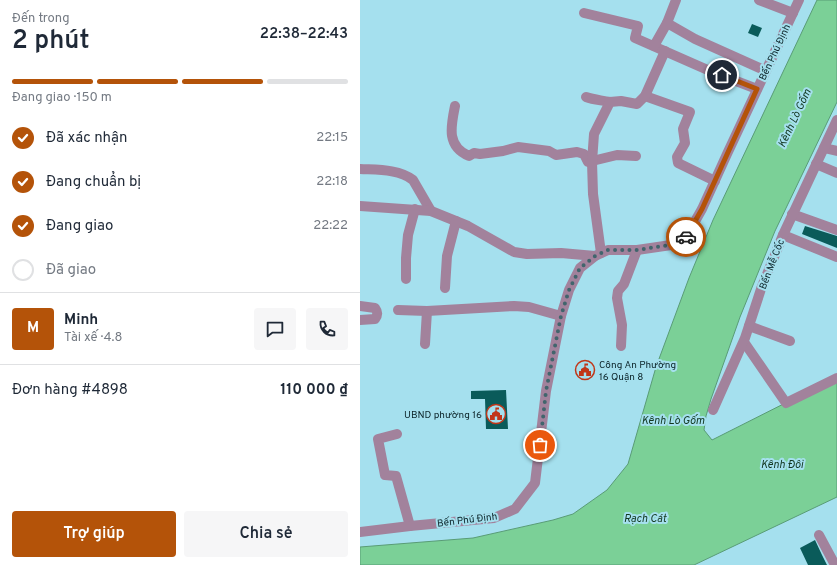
<!DOCTYPE html>
<html lang="vi">
<head>
<meta charset="utf-8">
<style>
	body { margin:0; font-family:Overpass,sans-serif; background:#f6f6f7; color:#1f2937; height:100vh; display:flex; flex-direction:column; font-size:15px; white-space:nowrap }
	* { box-sizing:border-box; margin:0 }
	p { font-size:13px; color:#747a83 }
	.icon { flex:none; width:22px; height:22px; fill:none; stroke:currentColor; stroke-width:2; stroke-linecap:round; stroke-linejoin:round }
	.map { position:relative; flex:1; overflow:hidden }
	.panel { display:flex; flex-direction:column; background:#fff; width:360px }
	.panel>* { flex:none }
	.pin { position:absolute; display:grid; place-items:center; width:34px; height:34px; color:#fff; margin:-17px; border:2px solid #fff; border-radius:50%; box-shadow:0 1px 4px #0007 }
	.courier { position:absolute; display:grid; place-items:center; width:40px; height:40px; margin:-20px; border:3px solid #b45309; border-radius:50%; background:#fff; color:#222; box-shadow:0 1px 5px #0007 }
	.overview em { font-style:normal; font-weight:600 }
	.overview div { display:flex; flex-direction:column-reverse }
	.overview { display:flex; align-items:center; justify-content:space-between; height:68px; padding:0 12px }
	h1 { font-size:26px; font-weight:600; line-height:30px }
	.bar { display:grid; grid-template-columns:repeat(4,1fr); gap:6px 4px; align-content:center; height:48px; padding:0 12px }
	.bar i { height:5px; border-radius:3px; background:#e0e1e3 }
	.bar .on { background:#b45309 }
	.bar p { grid-column:span 4 }
	.line { display:flex; align-items:center; gap:10px; padding:0 12px; border-top:1px solid #e0e1e3 }
	.line div { flex:1 }
	.round { display:grid; place-items:center; flex:none; width:42px; height:42px; border-radius:4px; background:#f6f6f7 }
	ol { padding:0 12px; list-style:none }
	li { display:flex; align-items:center; gap:12px; height:44px }
	li p { margin-inline-start:auto }
	li .icon { padding:4px; border-radius:50%; background:#b45309; color:#fff; stroke-width:4 }
	li:last-child { color:#747a83 }
	li i { width:22px; height:22px; border:2px solid #e0e1e3; border-radius:50% }
	.cta { display:flex; gap:8px; margin-top:auto; padding:8px 12px }
	.cta a { flex:1; height:46px; border-radius:4px; background:#b45309; color:#fff; font-size:16px; font-weight:600; line-height:46px; text-align:center }
	.cta a+a { background:#f6f6f7; color:#1f2937 }
	main { display:flex; flex:1; min-height:0 }
	.map>svg:first-child { display:block }
	.water { fill:#7bd097; stroke:#599c76 }
	.building { fill:#0a5b5a }
	.lines { fill:none; stroke-linecap:round; stroke-linejoin:round }
	.minor { stroke:#a2829c; stroke-width:10 }
	.done { stroke:#41656d; stroke-width:4; stroke-dasharray:0 7.2 }
	.route { stroke:#b45309; stroke-width:5 }
	.labels { text-anchor:middle; stroke-width:4; stroke-linejoin:round; paint-order:stroke }
	.street-label { font-size:10px; fill:#0b2328; stroke:#a5e0ee }
	.poi-label { font-size:10px; fill:#0b2328; stroke:#a5e0ee; text-anchor:start }
	.water-label { font-size:11px; font-style:italic; fill:#12361f; stroke:#a5e0ee }
</style>
</head>
<body>
<main>
<section class="panel">
<div class="overview"><div><h1>2 phút</h1><p>Đến trong</p></div><em>22:38–22:43</em></div>
<div class="bar"><i class="on"></i><i class="on"></i><i class="on"></i><i></i><p>Đang giao · 150 m</p></div>
<ol>
<li><svg class="icon" aria-label="check" viewBox="0 0 24 24"><path d="M5 12l5 5 9-10"/></svg>Đã xác nhận<p>22:15</p></li>
<li><svg class="icon" aria-label="check" viewBox="0 0 24 24"><path d="M5 12l5 5 9-10"/></svg>Đang chuẩn bị<p>22:18</p></li>
<li><svg class="icon" aria-label="check" viewBox="0 0 24 24"><path d="M5 12l5 5 9-10"/></svg>Đang giao<p>22:22</p></li>
<li><i></i>Đã giao</li>
</ol>
<div class="line" style="height:72px"><b class="round" style="background:#b45309;color:#fff">M</b><div><b>Minh</b><p>Tài xế · 4.8</p></div><a class="round"><svg class="icon" aria-label="chat" viewBox="0 0 24 24"><path d="M4 5h16v11H9l-5 4z"/></svg></a><a class="round"><svg class="icon" aria-label="phone" viewBox="0 0 24 24"><path d="M5 4h4l2 5-3 2q2 4 5 5l2-3 5 2v4C11 20 4 13 5 4z"/></svg></a></div>
<div class="line" style="height:52px"><div>Đơn hàng #4898</div><b>110 000 ₫</b></div>
<div class="cta"><a>Trợ giúp</a><a>Chia sẻ</a></div>
</section>
<div class="map">
<svg width="477" height="565" viewBox="0 0 477 565">
	<rect width="100%" height="100%" fill="#a5e0ee"/>
	<!-- water -->
	<polygon class="water" points="457,0 477,0 477,102 415,231 380,317 351,399 346,416 344,430 352,440 477,377 477,497 334,565 0,565 0,547 113,538 193,520 213,514 247,490 268,464 296,367 329,278 353,220"/>
	<!-- building -->
	<g class="building">
		<polygon points="392,24 402,28 398,37 388,33"/>
		<polygon points="445,226 477,236 477,248 442,234"/>
		<polygon points="146,390 148,429 126,429 125,399 111,399 111,391"/>
		<polygon points="455,540 462,555 467,565 448,565 440,548"/>
	</g>
	<g class="lines">
		<!-- minor -->
		<g class="minor">
			<polyline points="316,0 307,23 335,39 406,71"/>
			<polyline points="399,0 433,13"/>
			<polyline points="224,13 278,26 275,38 350,71 397,89"/>
			<polyline points="294,46 307,23"/>
			<polyline points="285,96 330,112 323,129 325,143 317,157 318,163 355,181"/>
			<path d="M226,97C234,100 241,100 250,102"/>
			<path d="M95,106C91,126 86,146 109,156L114,153L120,154L143,151L158,147L189,151L196,155L217,152L224,154L228,162L257,155L276,156"/>
			<polyline points="464,148 477,151"/>
			<polyline points="456,164 477,173"/>
			<path d="M0,169C17,170 39,169 53,180L71,211"/>
			<polyline points="0,206 71,211 108,226 154,252 167,254 201,253 235,256"/>
			<polyline points="432,214 477,230"/>
			<polyline points="423,235 477,257"/>
			<polyline points="241,253 233,194 232,162 234,134 250,102 261,101 277,104 285,96 305,51"/>
			<polyline points="46,279 46,258 48,235 55,209"/>
			<polyline points="85,288 87,256 96,221"/>
			<path d="M0,306L15,308C18,312 18,315 15,319L0,320"/>
			<polyline points="38,310 67,311"/>
			<polyline points="389,326 430,341"/>
			<polyline points="384,342 426,403 477,378"/>
			<polyline points="65,344 67,311 154,306 169,307 201,316"/>
			<polyline points="261,346 262,325 257,298 258,291 264,284 277,250"/>
			<polyline points="353,410 385,338 401,289 423,235 477,120"/>
			<polyline points="37,434 18,439 25,475 36,476 50,526"/>
			<polyline points="0,532 50,526 134,518 155,509 175,483 186,391 201,316 209,290 220,268 235,256 248,250 277,250 318,244 325,239 342,209 367,154 439,0"/>
			<polyline points="459,535 475,565"/>
		</g>
	</g>
	<g class="lines">
		<!-- done -->
		<polyline class="done" points="180,445 186,391 201,316 209,290 220,268 235,256 248,250 276,250 318,244 326,237"/>
		<!-- route -->
		<polyline class="route" points="326,237 342,209 397,89 362,75"/>
	</g>
	<!-- icons -->
	<defs>
		<g id="civic-ring" transform="scale(1)"><circle r="9.5" fill="#a5e0ee" stroke="#c13618" stroke-width="1.5"/><path d="M-.6-6.5H3V-4.5H.6V-3L4-1V1h2V6H-6V1h2V-1L-.6-3ZM-1.2 2.5V6h2.4V2.5Z" fill="#c13618"/></g>
	</defs>
	<g fill-rule="evenodd">
		<use href="#civic-ring" x="225" y="370"/>
		<use href="#civic-ring" x="136" y="414"/>
	</g>
	<g class="labels">
		<!-- street labels -->
		<g class="street-label">
			<text transform="translate(414 52) rotate(-65)" y="4">Bến Phú Định</text>
			<text transform="translate(411 264) rotate(-69)" y="4">Bến Mễ Cốc</text>
			<text transform="translate(107 519) rotate(-7)" y="4">Bến Phú Định</text>
		</g>
		<!-- poi labels -->
		<g class="poi-label">
			<text x="239" y="368">Công An Phường<tspan x="239" dy="12">16 Quận 8</tspan></text>
			<text x="122" y="418" text-anchor="end">UBND phường 16</text>
		</g>
		<!-- water labels -->
		<g class="water-label">
			<text transform="translate(434 118) rotate(-65)" y="4">Kênh Lò Gốm</text>
			<text x="313" y="424">Kênh Lò Gốm</text>
			<text x="422" y="468">Kênh Đôi</text>
			<text x="285" y="522">Rạch Cát</text>
		</g>
	</g>
</svg>
<div class="pin" style="left:180px;top:445px;background:#ea580c"><svg class="icon" aria-label="bag" viewBox="0 0 24 24"><path d="M5 8h14l-1 12H6zM9 8a3 3 0 0 1 6 0"/></svg></div>
<div class="pin" style="left:362px;top:75px;background:#1f2937"><svg class="icon" aria-label="home" viewBox="0 0 24 24"><path d="M3 11l9-7 9 7M6 9v11h12V9"/></svg></div>
<div class="courier" style="left:326px;top:237px"><svg class="icon" aria-label="car" viewBox="0 0 24 24"><path d="M5 17H2v-5l4-1 3-4h7l3 4 3 1v5h-3M9 17h6M6 11h13"/><circle cx="7" cy="17" r="2"/><circle cx="17" cy="17" r="2"/></svg></div>
</div>
</main>
</body>
</html>
